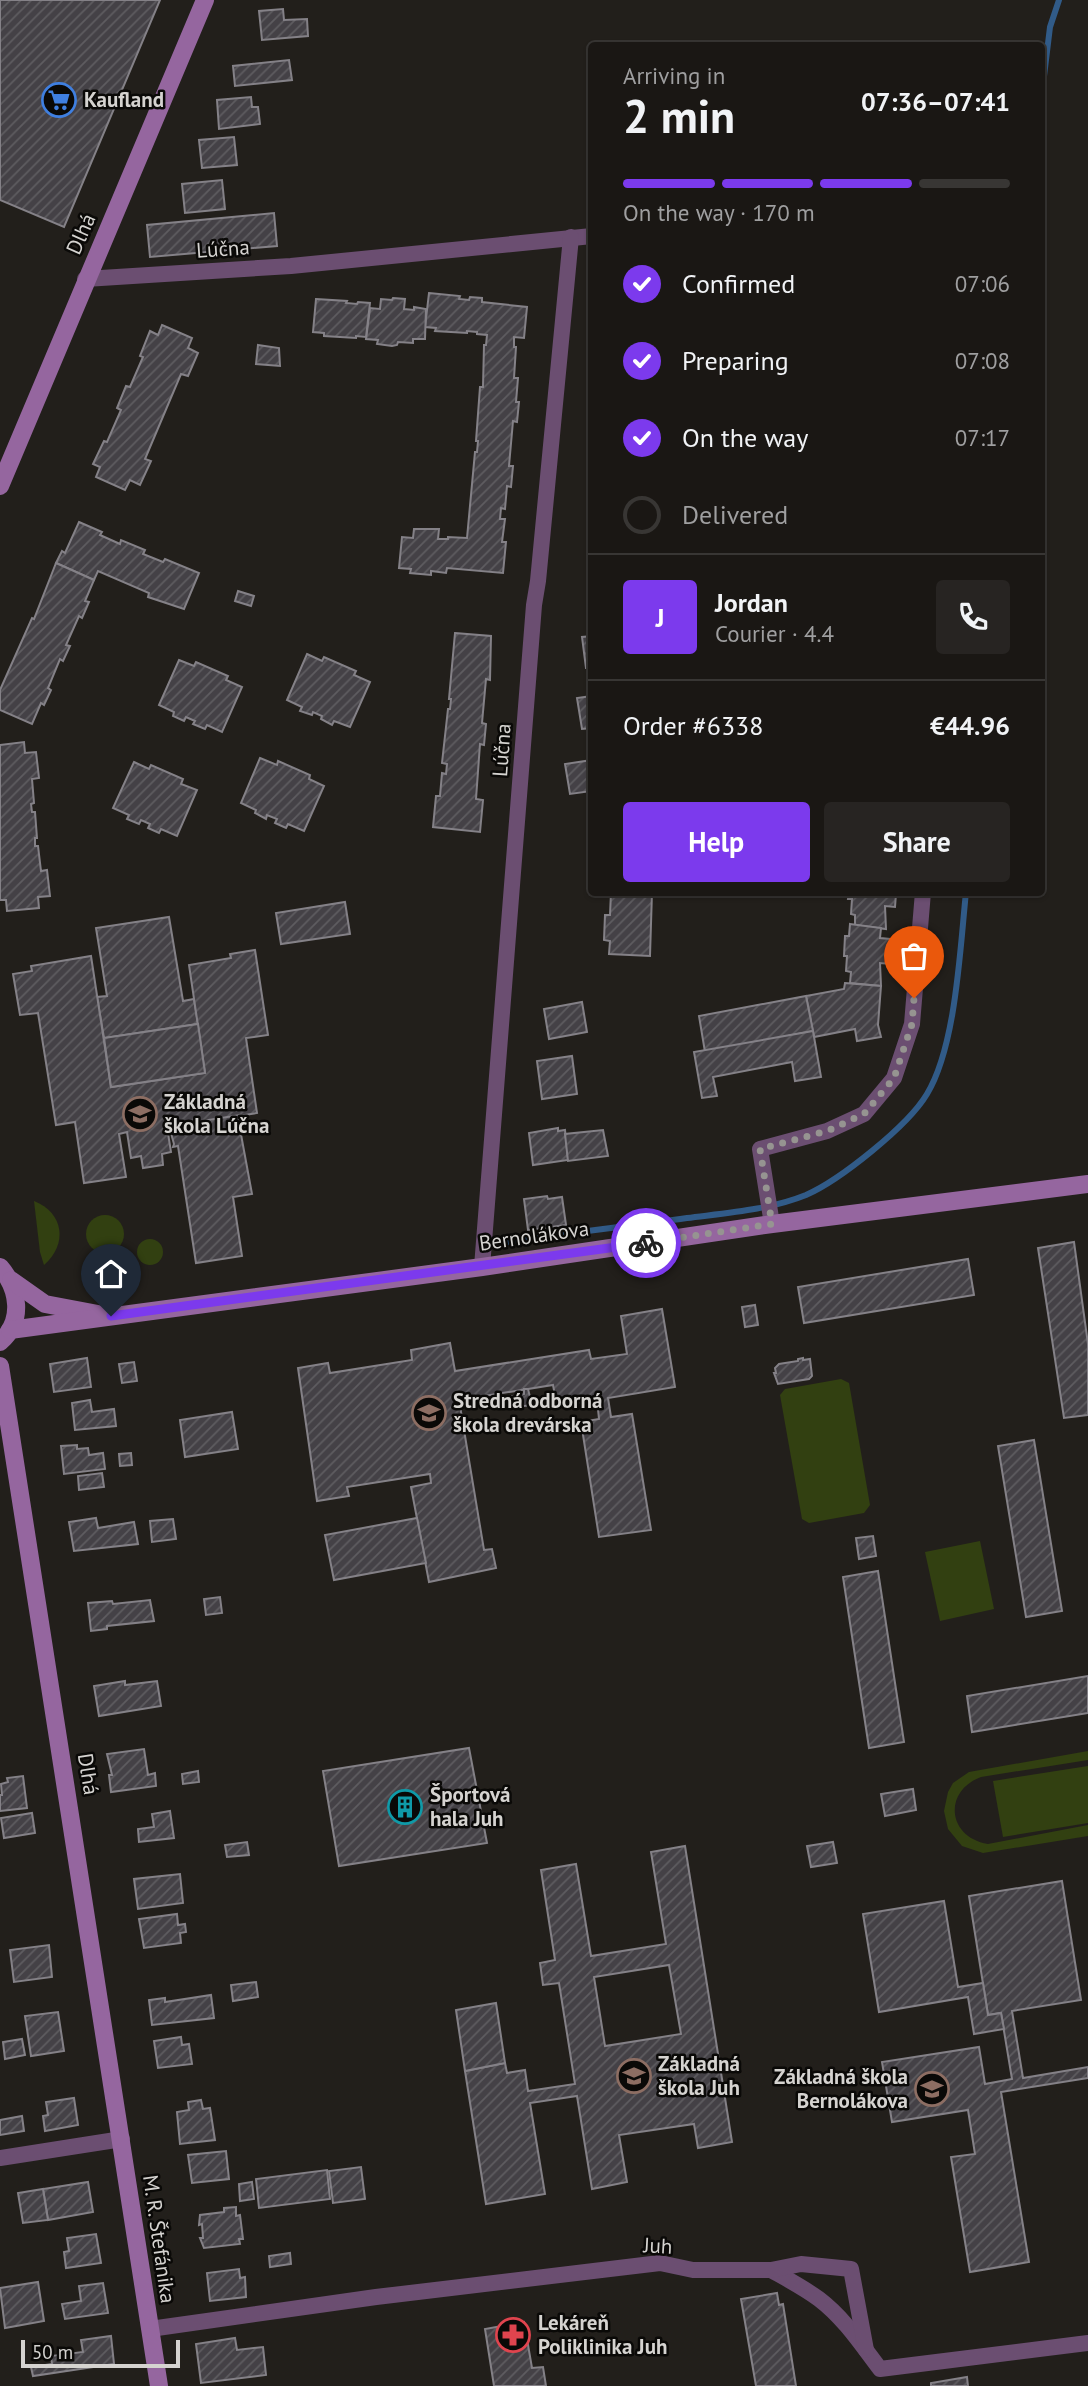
<!DOCTYPE html>
<html lang="en">
<head>
<meta charset="utf-8">
<style>
	body { margin:0; font-family:"PT Sans",sans-serif; background:#272422; color:#f1f3f6; height:100vh; display:flex; flex-direction:column; font-size:26px; white-space:nowrap }
	* { box-sizing:border-box; margin:0 }
	p { font-size:23px; color:#9f9fa0 }
	.icon { flex:none; width:38px; height:38px; fill:none; stroke:currentColor; stroke-width:2; stroke-linecap:round; stroke-linejoin:round }
	.map { position:relative; flex:1; overflow:hidden }
	.panel { position:absolute; left:588px; top:42px; width:457px; height:854px; display:flex; flex-direction:column; background:#1a1714; border-radius:7px; box-shadow:0 2px 5px #0004,0 0 0 2px #383634 }
	.panel>* { flex:none }
	.scale { position:absolute; left:21px; bottom:18px; width:159px; box-sizing:border-box; padding-left:7px; border:4px solid #d5d3d0; border-top:0; font-size:19px; line-height:24px; white-space:nowrap; color:#d5d3d0; -webkit-text-stroke:5px #0a0907; paint-order:stroke }
	.pin { position:absolute; display:grid; place-items:center; width:60px; height:60px; color:#fff; margin:-72px -30px; border-radius:50% 50% 50% 0; rotate:-45deg; box-shadow:0 0 7px #0007 }
	.pin .icon { rotate:45deg }
	.courier { position:absolute; display:grid; place-items:center; width:70px; height:70px; margin:-35px; border:5px solid #7c3aed; border-radius:50%; background:#fff; color:#222; box-shadow:0 2px 9px #0007 }
	.overview em { font-style:normal; font-weight:700 }
	.overview div { display:flex; flex-direction:column-reverse }
	.overview { display:flex; align-items:center; justify-content:space-between; height:119px; padding:0 35px }
	h1 { font-size:46px; font-weight:700; line-height:52px }
	.bar { display:grid; grid-template-columns:repeat(4,1fr); gap:10px 7px; align-content:center; height:84px; padding:0 35px }
	.bar i { height:9px; border-radius:5px; background:#383634 }
	.bar .current { background:#7c3aed }
	.bar p { grid-column:span 4 }
	.line { display:flex; align-items:center; gap:18px; padding:0 35px; border-top:2px solid #383634 }
	.line div { flex:1 }
	.round { display:grid; place-items:center; flex:none; width:74px; height:74px; border-radius:7px; background:#272422 }
	ol { padding:0 35px; list-style:none }
	li { display:flex; align-items:center; gap:21px; height:77px }
	li p { margin-inline-start:auto }
	li .icon { padding:7px; border-radius:50%; background:#7c3aed; color:#fff; stroke-width:4 }
	li:last-child { color:#9f9fa0 }
	li i { width:38px; height:38px; border:4px solid #383634; border-radius:50% }
	.action { display:flex; gap:14px; margin-top:auto; padding:14px 35px }
	.action a { flex:1; height:80px; border-radius:7px; background:#7c3aed; color:#fff; font-size:28px; font-weight:700; line-height:80px; text-align:center }
	.action a+a { background:#272422; color:#f1f3f6 }
	.map>svg:first-child { display:block }
	.green { fill:#324011 }
	.lines { fill:none; stroke-linecap:round; stroke-linejoin:round }
	.stream { stroke:#315b88; stroke-width:6 }
	.building { fill:url(#building-hatch); stroke:#848187; stroke-width:2; fill-rule:evenodd }
	.street { stroke:#6b4e71; stroke-width:16 }
	.secondary { stroke:#95669f; stroke-width:18 }
	.done { stroke:#969491; stroke-width:7; stroke-dasharray:0 12.6 }
	.route { stroke:#7c3aed; stroke-width:9 }
	.labels { text-anchor:middle; stroke-width:5; stroke-linejoin:round; paint-order:stroke }
	.poi-label { font-size:21px; font-weight:bold; fill:#d5d3d0; stroke:#0a0907; text-anchor:start }
	.street-label { font-size:21px; fill:#d5d3d0; stroke:#0a0907 }
</style>
</head>
<body>
<div class="map">
<svg width="1088" height="2386" viewBox="0 0 1088 2386">
	<defs>
		<pattern id="building-hatch" width="6" height="6" patternUnits="userSpaceOnUse" patternTransform="scale(1.75)"><rect width="6" height="6" fill="#444146"/><path d="M-1 1l2-2M0 6l6-6M5 7l2-2" fill="none" stroke="#5e5c60"/></pattern>
	</defs>
	<rect width="100%" height="100%" fill="#221f1b"/>
	<!-- green -->
	<g class="green">
		<path d="M34,1201C64,1213 68,1244 44,1265L40,1252Z"/>
		<circle cx="105" cy="1234" r="19"/>
		<circle cx="150" cy="1252" r="13"/>
		<polygon points="841,1379 849,1383 870,1505 864,1513 809,1523 802,1519 780,1395 785,1389"/>
		<polygon points="980,1541 994,1609 940,1621 925,1552"/>
		<path d="M1088,1751V1760L981,1777C943,1791 947,1837 988,1844L1088,1825V1836L983,1853L962,1846L948,1829L944,1811L948,1792L953,1783L969,1772Z"/>
		<polygon points="1088,1766 1088,1823 1003,1837 993,1781"/>
	</g>
	<g class="lines">
		<!-- stream -->
		<g class="stream">
			<polyline points="1041,101 1050,27 1059,0"/>
			<path d="M493,1244C557,1234 622,1227 687,1218C726,1213 769,1210 806,1195C840,1180 908,1126 927,1094C956,1046 960,949 966,892"/>
		</g>
	</g>
	<!-- building -->
	<g class="building">
		<polygon points="0,0 160,0 64,227 0,200"/>
		<polygon points="283,9 284,20 307,19 308,36 262,40 259,11"/>
		<polygon points="289,60 292,80 235,86 233,66"/>
		<polygon points="251,97 252,107 258,107 260,124 219,129 217,100"/>
		<polygon points="234,137 237,165 202,168 199,140"/>
		<polygon points="222,180 225,209 185,213 182,184"/>
		<polygon points="274,213 277,246 150,257 147,225"/>
		<polygon points="429,293 460,296 459,299 469,300 470,297 482,298 482,302 527,307 524,338 514,337 514,347 516,347 514,378 518,378 516,402 519,402 517,422 513,421 509,466 513,466 511,487 507,486 505,509 501,508 500,519 505,519 502,542 506,542 503,573 447,568 446,573 431,571 431,575 410,573 411,569 399,568 402,537 413,538 414,529 439,529 438,539 448,539 448,537 467,538 475,452 477,452 478,441 476,441 480,387 483,387 484,345 486,345 487,335 477,334 477,332 467,331 467,333 435,331 436,328 425,327"/>
		<polygon points="393,298 405,299 404,309 414,310 414,307 426,309 425,339 413,339 413,343 398,342 397,345 392,346 377,344 378,340 366,339 370,308 380,309 381,299 392,300"/>
		<polygon points="316,299 347,301 346,303 357,304 358,302 370,303 366,337 356,336 356,338 324,336 324,333 313,332"/>
		<polygon points="162,325 192,338 188,348 198,353 188,376 181,374 145,459 151,461 140,485 130,480 125,490 96,477 100,467 93,464 104,441 107,442 121,410 117,408 126,386 130,387 143,357 140,356 150,331 158,335"/>
		<polygon points="258,345 279,348 280,366 256,364"/>
		<polygon points="79,522 102,532 100,535 120,544 121,540 145,550 143,554 163,562 165,559 199,573 184,609 148,597 149,593 98,571 94,580 56,563 62,551 65,553"/>
		<polygon points="56,563 94,580 85,601 89,602 82,618 79,616 66,645 70,646 63,661 60,659 48,688 51,690 44,705 41,703 32,724 0,710 0,690 32,618 34,619"/>
		<polygon points="238,591 254,596 251,606 235,601"/>
		<polygon points="455,633 491,636 490,680 486,679 482,723 486,724 484,745 480,744 476,799 483,800 480,832 433,827 436,796 440,796 442,773 446,774 447,764 442,763 448,709 450,709 451,699 449,699"/>
		<polygon points="592,636 592,668 586,668 582,637"/>
		<polygon points="307,654 322,661 324,657 356,671 354,675 370,682 350,727 334,721 332,725 321,719 322,716 313,712 312,715 300,711 302,707 287,700"/>
		<polygon points="179,660 194,666 196,662 228,676 226,680 242,687 222,732 207,725 205,729 193,724 195,721 186,717 184,721 173,716 174,712 159,705"/>
		<polygon points="592,696 592,728 582,729 577,698"/>
		<polygon points="24,742 25,753 36,752 39,778 32,779 34,803 31,804 32,812 35,812 37,838 35,838 35,846 38,846 41,871 47,870 50,896 38,897 39,908 7,911 6,900 0,900 0,745"/>
		<polygon points="260,758 277,765 278,761 310,775 309,779 324,786 304,831 288,824 286,828 275,823 277,819 267,815 266,819 255,813 256,810 241,803"/>
		<polygon points="592,760 592,791 570,794 565,764"/>
		<polygon points="134,762 149,769 151,765 183,779 181,784 197,790 177,836 161,829 159,833 148,828 150,824 141,820 139,824 127,819 129,815 113,808"/>
		<polygon points="611,892 652,892 650,956 609,954 610,941 604,940 605,915 610,915"/>
		<polygon points="849,892 896,894 895,907 885,906 886,929 855,925 855,915 851,914 852,899 848,899"/>
		<polygon points="345,902 350,934 281,944 276,913"/>
		<polygon points="169,917 183,1001 194,999 198,1024 104,1038 97,997 107,996 96,928"/>
		<polygon points="850,924 881,928 880,938 890,939 890,964 880,963 881,986 850,983 851,972 846,971 847,956 844,956 845,936 849,936"/>
		<polygon points="255,950 268,1035 246,1038 257,1113 167,1127 171,1152 162,1154 163,1165 143,1168 141,1156 131,1158 127,1132 119,1134 126,1177 84,1183 75,1122 56,1125 38,1013 20,1015 13,974 32,971 31,966 91,956 111,1087 205,1073 189,965 231,958 230,954"/>
		<polygon points="845,983 881,986 878,1025 881,1037 857,1041 855,1029 814,1037 806,996 844,989"/>
		<polygon points="806,996 813,1031 705,1052 699,1016"/>
		<polygon points="582,1002 587,1032 549,1039 544,1009"/>
		<polygon points="198,1024 205,1073 111,1087 104,1038"/>
		<polygon points="813,1031 821,1077 795,1081 792,1062 713,1077 717,1096 702,1098 694,1052"/>
		<polygon points="572,1056 577,1094 542,1099 537,1061"/>
		<polygon points="240,1115 238,1118 240,1127 242,1128 240,1129 252,1194 233,1197 242,1256 196,1263 178,1146 173,1147 174,1144 169,1126"/>
		<polygon points="558,1128 558,1131 565,1130 568,1160 533,1165 529,1133"/>
		<polygon points="603,1130 608,1156 568,1161 565,1134"/>
		<polygon points="547,1196 548,1199 562,1197 566,1225 528,1230 524,1199"/>
		<polygon points="1074,1242 1088,1344 1088,1415 1064,1418 1038,1248"/>
		<polygon points="968,1259 974,1295 804,1323 798,1287"/>
		<polygon points="755,1305 758,1325 745,1327 742,1307"/>
		<polygon points="662,1309 675,1387 608,1398 611,1417 632,1414 651,1530 599,1537 581,1422 599,1419 597,1400 557,1406 553,1385 459,1400 484,1550 492,1549 496,1568 429,1582 411,1487 431,1483 430,1474 347,1487 349,1496 317,1501 298,1368 328,1363 330,1373 412,1360 411,1350 450,1343 455,1371 589,1350 591,1359 627,1354 621,1316"/>
		<polygon points="87,1358 91,1387 54,1392 50,1364"/>
		<polygon points="803,1358 803,1360 810,1359 812,1376 809,1379 778,1384 774,1373 776,1373 775,1368 779,1364 798,1361 798,1359"/>
		<polygon points="134,1362 137,1381 122,1383 119,1364"/>
		<polygon points="524,1389 528,1389 532,1405 510,1408 508,1397 524,1394"/>
		<polygon points="90,1400 92,1412 114,1409 116,1426 75,1430 72,1403"/>
		<polygon points="232,1412 238,1449 185,1457 180,1420"/>
		<polygon points="1034,1440 1062,1611 1026,1617 998,1446"/>
		<polygon points="77,1445 77,1449 88,1448 89,1455 103,1453 105,1469 64,1474 61,1446"/>
		<polygon points="131,1453 132,1465 120,1466 119,1454"/>
		<polygon points="102,1473 104,1487 79,1490 78,1476"/>
		<polygon points="96,1518 98,1528 134,1522 138,1544 74,1551 69,1522"/>
		<polygon points="417,1518 426,1563 334,1580 325,1535"/>
		<polygon points="173,1519 176,1539 152,1542 150,1521"/>
		<polygon points="873,1536 876,1556 859,1559 856,1538"/>
		<polygon points="878,1571 904,1742 869,1748 843,1577"/>
		<polygon points="220,1597 222,1613 206,1615 204,1599"/>
		<polygon points="150,1600 154,1621 107,1626 107,1629 91,1631 88,1603 112,1601 113,1604"/>
		<polygon points="1088,1676 1088,1713 972,1732 967,1696"/>
		<polygon points="125,1681 125,1685 157,1681 161,1706 99,1716 94,1686"/>
		<polygon points="469,1748 487,1843 339,1866 323,1771"/>
		<polygon points="144,1749 148,1775 155,1773 156,1786 111,1792 109,1775 112,1775 107,1754"/>
		<polygon points="198,1771 199,1782 183,1784 182,1774"/>
		<polygon points="23,1776 27,1808 0,1811 0,1795 2,1795 1,1784 8,1782 7,1778"/>
		<polygon points="913,1789 916,1810 885,1816 881,1794"/>
		<polygon points="170,1811 174,1838 139,1842 138,1829 154,1827 152,1814"/>
		<polygon points="32,1813 35,1833 4,1838 1,1818"/>
		<polygon points="247,1842 249,1855 227,1857 225,1845"/>
		<polygon points="833,1842 837,1863 811,1867 807,1846"/>
		<path d="M685,1846L732,2142L698,2148L694,2124L619,2135L627,2182L592,2189L577,2096L530,2103L545,2194L486,2204L465,2071L505,2063L507,2073L525,2070L528,2091L575,2084L559,1983L543,1985L540,1963L555,1960L541,1870L576,1864L591,1956L666,1944L651,1852ZM669,1965L681,2034L605,2046L594,1977Z"/>
		<polygon points="180,1874 183,1903 138,1909 134,1879"/>
		<polygon points="1062,1881 1081,2000 1012,2011 1023,2078 1088,2067 1088,2078 1001,2092 1029,2262 970,2272 951,2157 975,2154 968,2110 892,2122 882,2062 979,2047 985,2084 1012,2079 1001,2013 988,2015 969,1896"/>
		<polygon points="944,1901 958,1987 983,1983 988,2015 1001,2013 1004,2029 974,2034 968,1997 879,2012 863,1914"/>
		<polygon points="177,1914 178,1925 185,1924 186,1932 180,1933 181,1943 144,1948 139,1919"/>
		<polygon points="49,1945 52,1977 14,1982 10,1950"/>
		<polygon points="256,1982 258,1997 233,2001 231,1985"/>
		<polygon points="211,1995 214,2018 152,2025 149,2000 165,1998 165,2002"/>
		<polygon points="496,2003 505,2063 465,2071 456,2010"/>
		<polygon points="58,2012 64,2051 31,2056 25,2016"/>
		<polygon points="181,2037 182,2045 189,2044 192,2064 158,2068 154,2041"/>
		<polygon points="22,2039 25,2055 5,2059 3,2042"/>
		<polygon points="74,2098 78,2125 45,2131 43,2116 48,2115 46,2102"/>
		<polygon points="201,2100 203,2109 210,2108 215,2140 180,2144 177,2112 189,2110 188,2102"/>
		<polygon points="22,2116 24,2131 0,2135 0,2120"/>
		<polygon points="226,2151 229,2179 192,2183 188,2155"/>
		<polygon points="361,2167 365,2199 333,2203 329,2171"/>
		<polygon points="327,2170 330,2199 259,2208 256,2179"/>
		<polygon points="88,2182 93,2212 48,2220 43,2189"/>
		<polygon points="252,2182 254,2199 240,2201 239,2184"/>
		<polygon points="43,2189 48,2220 23,2223 18,2193"/>
		<polygon points="236,2207 236,2216 240,2215 243,2239 239,2239 240,2244 204,2248 200,2238 203,2238 202,2224 199,2225 200,2215 224,2212 224,2208"/>
		<polygon points="96,2234 101,2263 66,2268 64,2252 69,2251 67,2238"/>
		<polygon points="290,2253 291,2264 270,2267 269,2256"/>
		<polygon points="239,2269 240,2278 245,2277 246,2297 210,2301 207,2273"/>
		<polygon points="38,2282 44,2321 5,2328 0,2288"/>
		<polygon points="103,2283 108,2313 65,2319 62,2304 81,2301 79,2286"/>
		<polygon points="777,2293 779,2305 783,2304 796,2386 756,2386 741,2299"/>
		<polygon points="524,2322 532,2368 543,2367 546,2386 494,2386 485,2329"/>
		<polygon points="111,2336 114,2364 33,2376 31,2367 52,2364 51,2356 83,2352 81,2340"/>
		<polygon points="235,2338 237,2350 263,2347 266,2375 201,2383 196,2344"/>
		<polygon points="967,2377 968,2386 931,2386 931,2383"/>
	</g>
	<g class="lines">
		<!-- street -->
		<g class="street">
			<polyline points="85,279 291,266 592,236"/>
			<polyline points="772,1224 760,1149 827,1131 864,1114 894,1078 912,1024 923,892"/>
			<polyline points="482,1267 534,605 538,581 571,237"/>
			<polyline points="0,2158 122,2139"/>
			<path d="M771,2270C787,2279 804,2288 819,2299C844,2318 861,2344 880,2369L1088,2343"/>
			<polyline points="150,2329 376,2297 660,2263 693,2270 771,2270 801,2264 851,2269 866,2350"/>
		</g>
		<!-- secondary -->
		<g class="secondary">
			<polyline points="0,486 205,0"/>
			<path d="M0,1267C19,1289 24,1321 0,1342"/>
			<polyline points="11,1280 45,1304 98,1314"/>
			<polyline points="10,1330 482,1267 772,1224 1088,1184"/>
			<polyline points="0,1366 159,2386"/>
		</g>
	</g>
	<g class="lines">
		<!-- done -->
		<polyline class="done" points="646,1243 772,1224 760,1149 827,1131 864,1114 894,1078 912,1024 914,998"/>
		<!-- route -->
		<polyline class="route" points="111,1316 646,1243"/>
	</g>
	<!-- icons -->
	<defs>
		<g id="supermarket-ring" transform="scale(1.75)"><circle r="9.5" fill="#0a0907" stroke="#3f7fe0" stroke-width="1.5"/><path d="M-6-5.5h2.5l.6 2H6L4.5 2H-2.5L-4.4-4H-6ZM-1.5 3.2a1.3 1.3 0 1 0 .1 0ZM3 3.2a1.3 1.3 0 1 0 .1 0Z" fill="#3f7fe0"/></g>
		<g id="school-ring" transform="scale(1.75)"><circle r="9.5" fill="#0a0907" stroke="#8d6e63" stroke-width="1.5"/><path d="M0-5L7-2L0 1L-7-2ZM-4 1L0 2.5L4 1V4Q0 6-4 4Z" fill="#8d6e63"/></g>
		<g id="building-ring" transform="scale(1.75)"><circle r="9.5" fill="#0a0907" stroke="#0f9aa8" stroke-width="1.5"/><path d="M-4-6H4V6H1V3H-1V6H-4ZM-2.5-4.3h1.7v1.8h-1.7ZM.8-4.3h1.7v1.8H.8ZM-2.5-1h1.7V.8h-1.7ZM.8-1h1.7V.8H.8Z" fill="#0f9aa8"/></g>
		<g id="pharmacy-ring" transform="scale(1.75)"><circle r="9.5" fill="#0a0907" stroke="#e0444e" stroke-width="1.5"/><path d="M-2-6h4v4h4v4h-4v4h-4v-4h-4v-4h4Z" fill="#e0444e"/></g>
	</defs>
	<g fill-rule="evenodd">
		<use href="#supermarket-ring" x="59" y="100"/>
		<use href="#school-ring" x="140" y="1114"/>
		<use href="#school-ring" x="429" y="1413"/>
		<use href="#building-ring" x="405" y="1807"/>
		<use href="#school-ring" x="634" y="2076"/>
		<use href="#school-ring" x="932" y="2089"/>
		<use href="#pharmacy-ring" x="513" y="2335"/>
	</g>
	<g class="labels">
		<!-- poi labels -->
		<g class="poi-label">
			<text x="84" y="107">Kaufland</text>
			<text x="164" y="1109">Základná<tspan x="164" dy="24">škola Lúčna</tspan></text>
			<text x="453" y="1408">Stredná odborná<tspan x="453" dy="24">škola drevárska</tspan></text>
			<text x="430" y="1802">Športová<tspan x="430" dy="24">hala Juh</tspan></text>
			<text x="658" y="2071">Základná<tspan x="658" dy="24">škola Juh</tspan></text>
			<text x="908" y="2084" text-anchor="end">Základná škola<tspan x="908" dy="24">Bernolákova</tspan></text>
			<text x="538" y="2330">Lekáreň<tspan x="538" dy="24">Poliklinika Juh</tspan></text>
		</g>
		<!-- street labels -->
		<g class="street-label">
			<text transform="translate(81 234) rotate(-66)" y="7">Dlhá</text>
			<text transform="translate(223 249) rotate(-4)" y="7">Lúčna</text>
			<text transform="translate(502 750) rotate(-86)" y="7">Lúčna</text>
			<text transform="translate(534 1236) rotate(-8)" y="7">Bernolákova</text>
			<text transform="translate(88 1774) rotate(81)" y="7">Dlhá</text>
			<text transform="translate(159 2239) rotate(82)" y="7">M. R. Štefánika</text>
			<text transform="translate(658 2246) rotate(3)" y="7">Juh</text>
		</g>
	</g>
</svg>
<div class="scale">50 m</div>
<div class="pin" style="left:914px;top:998px;background:#ea580c"><svg class="icon" aria-label="bag" viewBox="0 0 24 24"><path d="M5 8h14l-1 12H6zM9 8a3 3 0 0 1 6 0"/></svg></div>
<div class="pin" style="left:111px;top:1316px;background:#1f2937"><svg class="icon" aria-label="home" viewBox="0 0 24 24"><path d="M3 11l9-7 9 7M6 9v11h12V9"/></svg></div>
<div class="courier" style="left:646px;top:1243px"><svg class="icon" aria-label="bike" viewBox="0 0 24 24"><circle cx="6" cy="16" r="4"/><circle cx="18" cy="16" r="4"/><path d="M6 16l4-8h5l3 8M10 8l3 8H6M13 5h3"/></svg></div>
<section class="panel">
<div class="overview"><div><h1>2 min</h1><p>Arriving in</p></div><em>07:36–07:41</em></div>
<div class="bar"><i class="current"></i><i class="current"></i><i class="current"></i><i></i><p>On the way · 170 m</p></div>
<ol>
<li><svg class="icon" aria-label="check" viewBox="0 0 24 24"><path d="M5 12l5 5 9-10"/></svg>Confirmed<p>07:06</p></li>
<li><svg class="icon" aria-label="check" viewBox="0 0 24 24"><path d="M5 12l5 5 9-10"/></svg>Preparing<p>07:08</p></li>
<li><svg class="icon" aria-label="check" viewBox="0 0 24 24"><path d="M5 12l5 5 9-10"/></svg>On the way<p>07:17</p></li>
<li><i></i>Delivered</li>
</ol>
<div class="line" style="height:126px"><b class="round" style="background:#7c3aed;color:#fff">J</b><div><b>Jordan</b><p>Courier · 4.4</p></div><a class="round"><svg class="icon" aria-label="phone" viewBox="0 0 24 24"><path d="M5 4h4l2 5-3 2q2 4 5 5l2-3 5 2v4C11 20 4 13 5 4z"/></svg></a></div>
<div class="line" style="height:91px"><div>Order #6338</div><b>€44.96</b></div>
<div class="action"><a>Help</a><a>Share</a></div>
</section>
</div>
</body>
</html>
